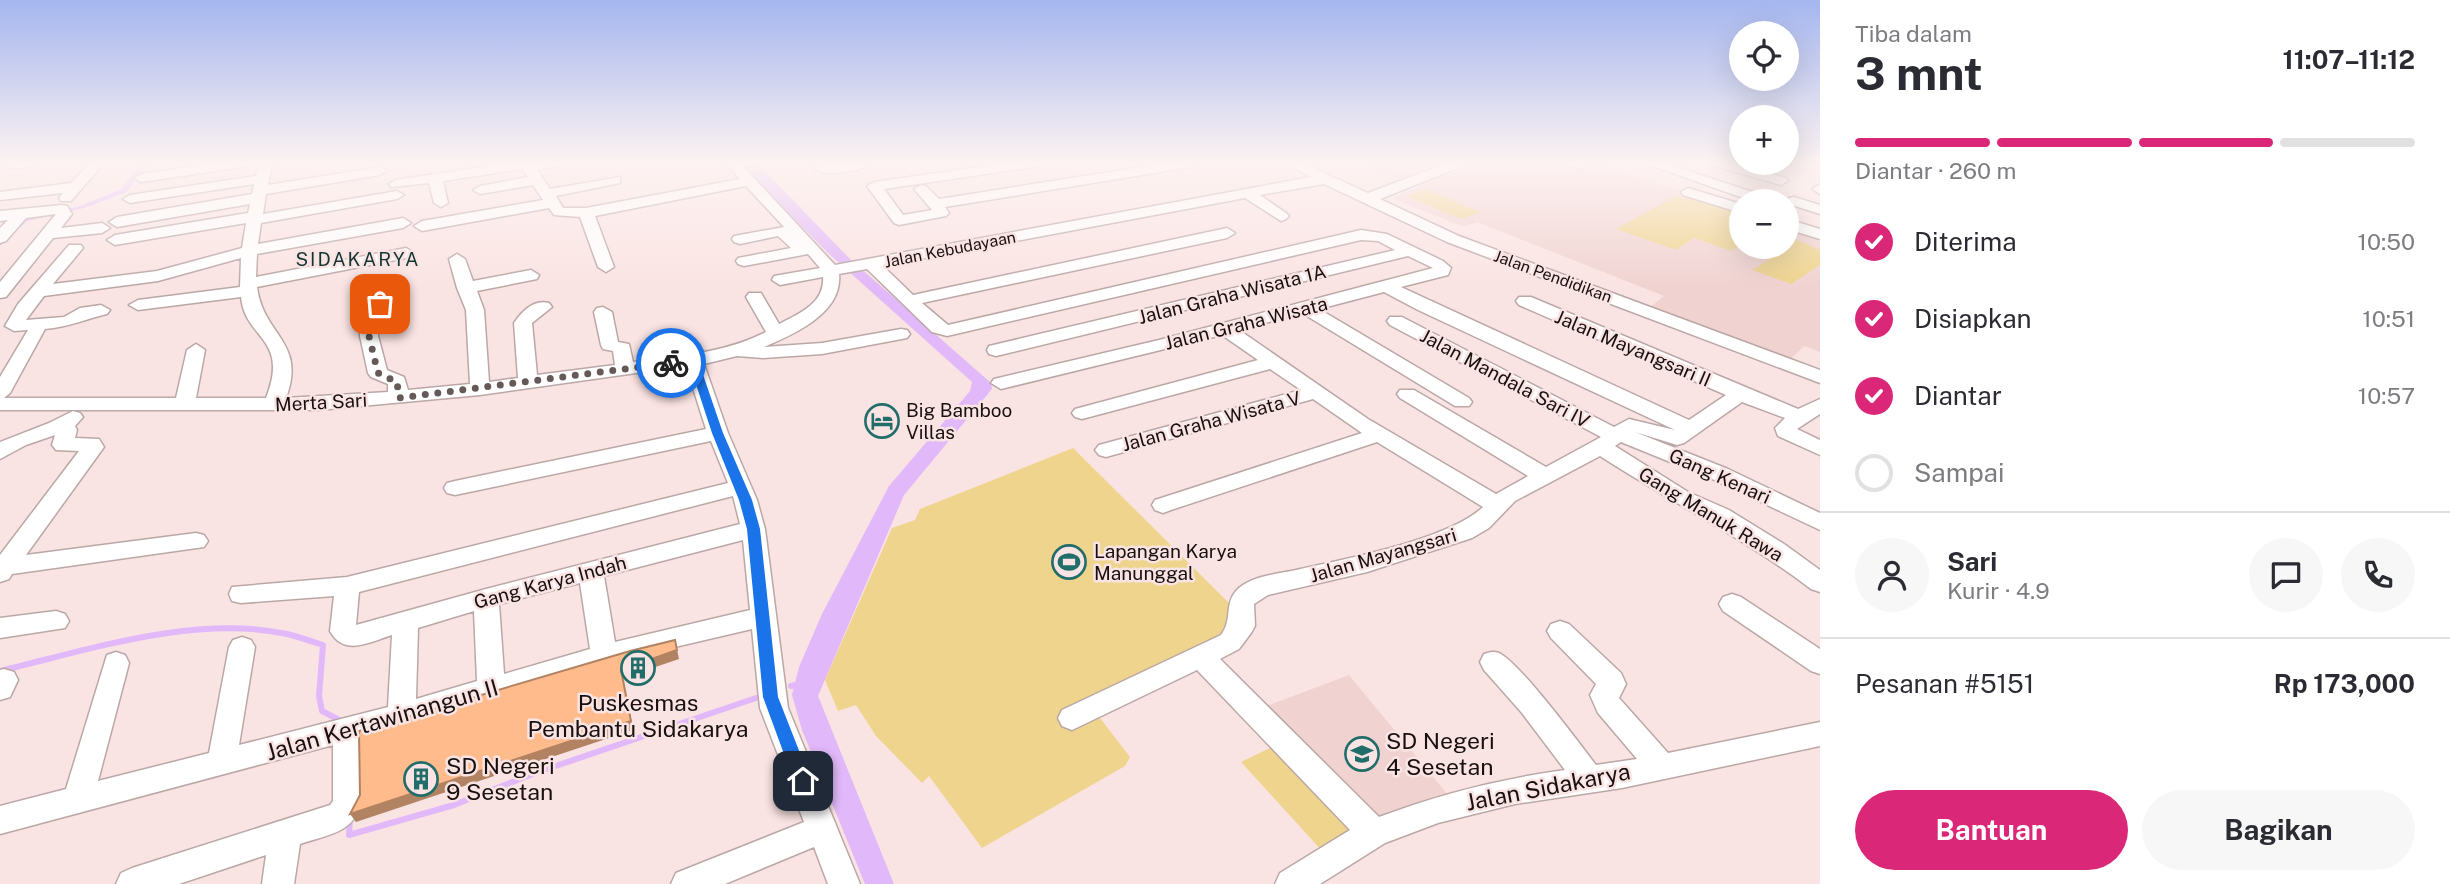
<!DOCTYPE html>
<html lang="id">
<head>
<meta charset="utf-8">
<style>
	body { margin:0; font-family:"Public Sans",sans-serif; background:#f7f7f7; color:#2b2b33; height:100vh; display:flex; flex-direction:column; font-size:26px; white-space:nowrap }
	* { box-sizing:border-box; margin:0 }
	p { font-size:23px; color:#7c7c81 }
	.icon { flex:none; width:38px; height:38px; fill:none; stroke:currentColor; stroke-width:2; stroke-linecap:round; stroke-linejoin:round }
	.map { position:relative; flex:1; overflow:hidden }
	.details { display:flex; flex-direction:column; background:#fff; width:630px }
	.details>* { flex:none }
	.fabs { position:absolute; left:1729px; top:21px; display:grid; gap:14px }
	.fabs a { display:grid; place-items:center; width:70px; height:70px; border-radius:50%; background:#fff; box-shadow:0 7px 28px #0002; font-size:35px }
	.pin { position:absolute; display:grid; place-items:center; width:60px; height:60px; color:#fff; margin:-30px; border-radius:14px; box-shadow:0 4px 10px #0006 }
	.courier { position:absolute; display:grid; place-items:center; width:70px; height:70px; margin:-35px; border:5px solid #1a73e8; border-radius:50%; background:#fff; color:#222; box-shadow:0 2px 9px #0007 }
	.headline em { font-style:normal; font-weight:700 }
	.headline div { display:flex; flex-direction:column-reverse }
	.headline { display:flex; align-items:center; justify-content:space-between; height:119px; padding:0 35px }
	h1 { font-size:46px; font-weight:700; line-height:52px }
	.bar { display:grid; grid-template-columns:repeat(4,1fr); gap:10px 7px; align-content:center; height:84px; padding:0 35px }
	.bar i { height:9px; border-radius:5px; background:#e1e1e2 }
	.bar .active { background:#db2777 }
	.bar p { grid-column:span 4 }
	.line { display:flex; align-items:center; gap:18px; padding:0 35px; border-top:2px solid #e1e1e2 }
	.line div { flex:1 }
	.round { display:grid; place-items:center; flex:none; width:74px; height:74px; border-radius:37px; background:#f7f7f7 }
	ol { padding:0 35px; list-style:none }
	li { display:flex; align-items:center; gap:21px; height:77px }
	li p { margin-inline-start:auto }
	li .icon { padding:7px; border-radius:50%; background:#db2777; color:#fff; stroke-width:4 }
	li:last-child { color:#7c7c81 }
	li i { width:38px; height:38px; border:4px solid #e1e1e2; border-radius:50% }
	.primary-button { display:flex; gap:14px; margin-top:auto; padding:14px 35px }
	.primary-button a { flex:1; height:80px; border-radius:42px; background:#db2777; color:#fff; font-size:28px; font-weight:700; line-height:80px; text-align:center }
	.primary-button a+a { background:#f7f7f7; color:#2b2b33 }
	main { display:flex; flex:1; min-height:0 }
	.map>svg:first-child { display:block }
	.built { fill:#f0d3d1 }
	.green { fill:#efd48e }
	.water { fill:#e1b8f9 }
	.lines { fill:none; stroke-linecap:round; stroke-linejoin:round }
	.stream { stroke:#e1b8f9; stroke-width:6 }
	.minor-casing { stroke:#bba7a6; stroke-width:3 }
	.minor { fill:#fff; fill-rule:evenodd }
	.shaded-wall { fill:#b28362 }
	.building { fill:#ffbb8c; stroke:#b28362; stroke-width:2 }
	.route { fill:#1a73e8 }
	.done { stroke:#665a59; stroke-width:7; stroke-dasharray:0 12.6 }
	.labels { text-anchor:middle; stroke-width:5; stroke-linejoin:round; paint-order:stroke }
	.far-street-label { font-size:16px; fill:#17100f; stroke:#fae4e3 }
	.far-quarter-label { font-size:19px; letter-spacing:2px; fill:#123533; stroke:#fae4e3 }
	.street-label { font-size:19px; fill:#17100f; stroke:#fae4e3 }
	.poi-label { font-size:19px; fill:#17100f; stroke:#fae4e3; text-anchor:start }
	.near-poi-label { font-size:23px; fill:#17100f; stroke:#fae4e3; text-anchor:start }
	.near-street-label { font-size:23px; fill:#17100f; stroke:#fae4e3 }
</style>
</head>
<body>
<main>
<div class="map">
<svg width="1820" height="884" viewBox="0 0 1820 884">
	<rect width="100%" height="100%" fill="#fae4e3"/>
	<!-- built -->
	<g class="built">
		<polygon points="1356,163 1438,163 1397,178"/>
		<polygon points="1478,163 1595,163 1741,211 1741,247 1787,247 1787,226 1820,236 1820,352 1804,346 1789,361 1649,308 1664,296 1477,222 1464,227 1392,198"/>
		<polygon points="1349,675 1453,801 1375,817 1261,708"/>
	</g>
	<!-- green -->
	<g class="green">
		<polygon points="1425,189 1480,212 1462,219 1406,196"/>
		<polygon points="1694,195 1741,211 1741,244 1731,251 1694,238 1676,250 1616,229 1676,196 1685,199"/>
		<polygon points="1793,238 1820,250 1820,265 1791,284 1752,270 1786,249 1780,247 1787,247 1787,241"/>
		<polygon points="1073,448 1230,604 1237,629 1090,705 1130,757 1125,766 982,848 929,776 922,783 876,736 856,705 838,711 825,680 892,528 915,520 920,509"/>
		<polygon points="1274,746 1355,831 1323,852 1241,762"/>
	</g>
	<!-- water -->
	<g class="water">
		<polygon points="139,163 148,163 127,192 84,208 27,221 0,246 0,239 14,225 35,215 78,207 122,189"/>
		<polygon points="739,163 757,163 850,259 991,383 992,389 904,495 818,696 894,884 865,884 802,730 792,695 799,667 822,614 889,486 970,391 972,382 827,252"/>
	</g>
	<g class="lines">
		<!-- stream -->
		<g class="stream">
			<path d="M0,671C88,650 196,614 287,634C299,637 311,641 323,645L319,696L322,711L343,722"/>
			<polyline points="791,686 800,684"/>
			<polyline points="350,818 349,835 454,805 535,773 756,698"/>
		</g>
		<!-- minor casing -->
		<g class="minor-casing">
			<g id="minor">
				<path d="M0,163H36C28,170 8,170 0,163Z"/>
				<polygon points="90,163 104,163 71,201 61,201 59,198 63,193 0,200 0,192 71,183"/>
				<polygon points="216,163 249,163 242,167 141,182 134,178 141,174"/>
				<path d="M258,163H272L268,185L380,167L387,171L380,175L266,194L263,214L397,191L404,195L397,199L261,223L258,244L403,218L411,223L403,228L257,254L256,277L406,248L414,253L406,258L257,287C263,336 307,341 286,398L388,392V384L371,377L368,373L360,336V314L371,303L365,283L373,278L381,283L389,304L378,315V336L387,370L404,377L408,390L470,384L466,310L457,288L449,259L457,254L465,259L473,281L531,270L539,275L537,279L477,291L484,310L489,382L518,378L514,323C522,311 534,299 549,303L552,307L532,323L537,375L615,365L613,351L603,349L601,345L594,312L597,308L603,307L612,312L618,342L629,344L633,362C679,356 725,353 766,332L746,297L749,293H761L779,324C799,314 825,303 823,277L780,285L772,280L774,276L820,268L808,254L744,266L738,264L736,261L738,258L791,248L778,236L740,244L734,242L732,239L734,236L784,227L746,186L595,216L614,267L606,272L598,267L580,217L554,215L549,208L422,231L414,226L422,221L543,200L533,185L480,194L473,190L480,186L528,177L522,169L443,181L448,203L441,207L434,203L429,183L391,187L389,184L396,180L508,163H560L558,166L537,170L550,189L620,177V183L556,196L563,208H586L740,179L726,163H740L835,265L1311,177L1285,163H1302L1368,193L1447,163H1465L1463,166L1380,199L1459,236L1820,370V383L1447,242L1324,184L1260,195L1286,213L1289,216L1286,219L1281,221L1245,198L883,266L913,295L1227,228L1235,233L1227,238L922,303L948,325L1361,230L1387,234L1443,261L1451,268L1448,275L1401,287L1689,420L1726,395L1519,305L1516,301L1519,297H1531L1798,409L1820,399V414L1797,429L1820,440V455L1778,436L1775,428L1785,418L1742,402L1684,443L1677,445L1635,432L1728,469L1820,513V530L1712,479L1621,442L1615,446L1688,492L1729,510L1784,544L1820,570V592L1811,589C1744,538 1671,502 1600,456L1515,501L1489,528L1472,538L1367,572L1268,595L1254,604L1255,626L1251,633L1239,649L1220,659L1379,817C1440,794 1500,779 1565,770L1522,713L1484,670L1480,662L1484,654C1490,652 1493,651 1499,653C1520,663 1579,743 1596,765L1637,759L1598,713L1590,695L1596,684L1551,638L1547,631L1551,624L1560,621L1569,624L1621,673L1626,684L1619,698L1668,753L1820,722V746L1622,788L1515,804L1438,823L1385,843L1320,884H1275L1280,873L1350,830L1197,670L1072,730L1062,726L1058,718L1062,710L1221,635C1233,619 1224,605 1236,591C1249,576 1278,574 1296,570C1345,559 1448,540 1483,507L1377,442L1171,510L1163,513L1155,510L1152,505L1155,500L1362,433L1313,399L1106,457L1099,455L1095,450L1099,445L1301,390L1270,369L1082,419L1075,417L1072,413L1075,409L1258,360L1222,335L1001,389L991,383L994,379L1159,340L1433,268L1408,256L996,356L989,354L987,350L989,346L1395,250L1378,241L1361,240L947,336L932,332L867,269L839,274C843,313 794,334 764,347L822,343L901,329L907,330L910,334L907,338L822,354L763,358L737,356L704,364L728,433L757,500L765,529L788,708L860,884H828L814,847L725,884H671L676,873L804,822L760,708L752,629L632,657L361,738L363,804C349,835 329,834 300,844L294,884H262L266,855L179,884H116L121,873L132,868L330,805L333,801V745L0,834V806L66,789L107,655L116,652L125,655L129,663L98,781L209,753L229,647L233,640L242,637L251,640L255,647L239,745L388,707L392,635C370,642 344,657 330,631L334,596L241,603L232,601L229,594L232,587L347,577L728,483L711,441L455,495L447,493L444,488L447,483L455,481L706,429L686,366L480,395L318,410H0V377L28,330L14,331L5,326L18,304L69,245H81L83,248L53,284L157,271L242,248L246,223L115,245L107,240L115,235L248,213L250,204L117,227L109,222L117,217L252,194L254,184L130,203L123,199L130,195L256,176ZM241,258L240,287L138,300L129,305L138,310L241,297C245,340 290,337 266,398H196L205,350L196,344L187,350L176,398H4L10,393L45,329C69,327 85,319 107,314L110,310L101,305L80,308L64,317L26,320L44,296L158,281ZM1384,292L1418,310L1675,430L1629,419L1614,427L1402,317H1390L1387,321L1390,325L1601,437L1546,467L1414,390H1400L1397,394L1400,398L1528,476L1496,494L1368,419L1239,330L1302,313L1455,406H1469L1472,402L1469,398L1319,309ZM733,496L740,524L486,589L356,625L359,592ZM743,540L750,610L615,642L604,576ZM580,583L590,649L504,674L499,604ZM474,611L477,681L416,699L418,628Z"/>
				<path d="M838,163H873C863,171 825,177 815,169L817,166Z"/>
				<polygon points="1008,163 1041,163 1034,167 884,189 903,215 932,210 914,189 921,185 926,186 939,199 1167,163 1198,163 1191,167 945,207 949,213 946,216 899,225 894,223 867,186 874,182"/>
				<polygon points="1565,163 1584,163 1586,165 1579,169"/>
				<polygon points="1644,163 1664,163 1768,197 1770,200 1752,201"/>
				<polygon points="1714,163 1734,163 1786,178 1788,181 1781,185 1716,166"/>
				<polygon points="1819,185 1820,185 1820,194 1812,189"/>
				<polygon points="1688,188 1741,204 1741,213 1683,195 1681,192"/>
				<polygon points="1794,197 1820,205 1820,214 1789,204 1787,201 1789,198"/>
				<polygon points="62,205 67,206 72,214 61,228 102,223 110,228 102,233 53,238 6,297 0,298 0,282 56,214 26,218 6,241 0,243 0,228 8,220 0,221 0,211"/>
				<polygon points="1787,219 1820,229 1820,239 1787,229"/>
				<polygon points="73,411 80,413 83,417 75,426 77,430 75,438 99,439 104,447 26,555 196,533 204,535 208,541 204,547 12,574 9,579 0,582 0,555 79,451 56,450 52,445 55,435 26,445 0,459 0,442 49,423"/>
				<polygon points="1732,594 1741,597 1820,649 1820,674 1811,671 1723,611 1719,604 1723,597"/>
				<polygon points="56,611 65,614 69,621 65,628 0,638 0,618"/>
				<polygon points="4,669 14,672 18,680 10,697 0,700 0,670"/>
			</g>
		</g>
		<!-- minor -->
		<use href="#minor" class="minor"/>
	</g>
	<!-- shaded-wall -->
	<polygon class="shaded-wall" points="675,640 679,659 623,678 633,730 356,822 350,814"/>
	<!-- building -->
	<polygon class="building" points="675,640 677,650 621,670 631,721 350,814 360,795 359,731 630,651"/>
	<!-- sky -->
	<linearGradient id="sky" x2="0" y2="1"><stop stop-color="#a5b6ef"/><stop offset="0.57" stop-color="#fdf3f2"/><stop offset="1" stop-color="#fdf3f2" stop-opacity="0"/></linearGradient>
	<rect width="1820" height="286" fill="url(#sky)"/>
	<!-- route -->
	<polygon class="route" points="693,357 698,360 723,433 752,500 760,529 778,697 811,781 808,786 803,788 797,786 794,781 763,697 747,529 739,500 712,433 689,363 671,366 666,363"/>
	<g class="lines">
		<!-- done -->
		<polyline class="done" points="380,304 369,314 369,336 378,373 397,382 399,398 671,363"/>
	</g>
	<!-- icons -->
	<defs>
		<g id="hotel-ring" transform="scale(1.75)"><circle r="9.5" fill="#fae4e3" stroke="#216d6a" stroke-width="1.5"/><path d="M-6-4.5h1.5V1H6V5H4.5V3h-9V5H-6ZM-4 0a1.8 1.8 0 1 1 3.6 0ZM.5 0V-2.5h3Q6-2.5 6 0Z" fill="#216d6a"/></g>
		<g id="stadium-ring" transform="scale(1.75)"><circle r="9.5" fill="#fae4e3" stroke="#216d6a" stroke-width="1.5"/><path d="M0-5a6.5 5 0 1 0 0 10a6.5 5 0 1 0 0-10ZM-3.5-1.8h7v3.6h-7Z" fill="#216d6a"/></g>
		<g id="building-ring" transform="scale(1.75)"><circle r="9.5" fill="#fae4e3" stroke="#216d6a" stroke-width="1.5"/><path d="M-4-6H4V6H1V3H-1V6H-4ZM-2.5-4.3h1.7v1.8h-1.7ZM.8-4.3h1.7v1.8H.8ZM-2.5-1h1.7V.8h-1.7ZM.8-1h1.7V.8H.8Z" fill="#216d6a"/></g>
		<g id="school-ring" transform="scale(1.75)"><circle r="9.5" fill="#fae4e3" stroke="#216d6a" stroke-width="1.5"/><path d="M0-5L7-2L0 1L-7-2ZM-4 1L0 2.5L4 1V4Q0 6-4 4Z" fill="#216d6a"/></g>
	</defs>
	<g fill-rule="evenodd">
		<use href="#hotel-ring" x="882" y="421"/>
		<use href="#stadium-ring" x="1069" y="562"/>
		<use href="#building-ring" x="638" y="668"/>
		<use href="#school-ring" x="1362" y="754"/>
		<use href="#building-ring" x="421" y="779"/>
	</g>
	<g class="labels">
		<!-- far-street labels -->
		<g class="far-street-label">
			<text transform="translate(950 249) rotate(-11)" y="6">Jalan Kebudayaan</text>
			<text transform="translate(1553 276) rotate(20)" y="6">Jalan Pendidikan</text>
		</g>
		<!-- far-quarter labels -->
		<g class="far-quarter-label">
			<text x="358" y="266">SIDAKARYA</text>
		</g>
		<!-- street labels -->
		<g class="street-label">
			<text transform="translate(1232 294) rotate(-14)" y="7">Jalan Graha Wisata 1A</text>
			<text transform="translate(1246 323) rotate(-14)" y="7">Jalan Graha Wisata</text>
			<text transform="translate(1633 348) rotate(23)" y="7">Jalan Mayangsari II</text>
			<text transform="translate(1505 378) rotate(28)" y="7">Jalan Mandala Sari IV</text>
			<text transform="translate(321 402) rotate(-3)" y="7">Merta Sari</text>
			<text transform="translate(1211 421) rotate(-15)" y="7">Jalan Graha Wisata V</text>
			<text transform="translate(1720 476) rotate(24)" y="7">Gang Kenari</text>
			<text transform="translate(1711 514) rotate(31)" y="7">Gang Manuk Rawa</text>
			<text transform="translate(1383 555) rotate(-16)" y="7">Jalan Mayangsari</text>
			<text transform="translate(550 582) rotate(-15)" y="7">Gang Karya Indah</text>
		</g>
		<!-- poi labels -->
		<g class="poi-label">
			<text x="906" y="417">Big Bamboo<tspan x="906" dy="22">Villas</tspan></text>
			<text x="1094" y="558">Lapangan Karya<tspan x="1094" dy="22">Manunggal</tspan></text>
		</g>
		<!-- near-poi labels -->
		<g class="near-poi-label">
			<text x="638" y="711" text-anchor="middle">Puskesmas<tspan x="638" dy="26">Pembantu Sidakarya</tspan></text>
			<text x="1386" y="749">SD Negeri<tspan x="1386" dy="26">4 Sesetan</tspan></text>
			<text x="446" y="774">SD Negeri<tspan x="446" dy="26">9 Sesetan</tspan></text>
		</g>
		<!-- near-street labels -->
		<g class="near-street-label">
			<text transform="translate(382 720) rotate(-16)" y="8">Jalan Kertawinangun II</text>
			<text transform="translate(1548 787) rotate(-11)" y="8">Jalan Sidakarya</text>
		</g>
	</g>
</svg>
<div class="fabs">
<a><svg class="icon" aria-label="locate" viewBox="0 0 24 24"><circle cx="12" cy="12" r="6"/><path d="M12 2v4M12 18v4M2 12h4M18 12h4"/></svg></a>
<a>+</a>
<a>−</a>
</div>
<div class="pin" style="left:380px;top:304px;background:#ea580c"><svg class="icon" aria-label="bag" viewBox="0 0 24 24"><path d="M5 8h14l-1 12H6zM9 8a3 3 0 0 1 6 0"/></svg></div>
<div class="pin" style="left:803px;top:781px;background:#1f2937"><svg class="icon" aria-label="home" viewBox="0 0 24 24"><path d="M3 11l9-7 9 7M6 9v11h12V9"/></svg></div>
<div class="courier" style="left:671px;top:363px"><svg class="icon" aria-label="bike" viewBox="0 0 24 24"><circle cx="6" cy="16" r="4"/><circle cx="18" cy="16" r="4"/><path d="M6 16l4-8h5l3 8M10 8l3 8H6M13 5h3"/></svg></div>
</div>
<section class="details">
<div class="headline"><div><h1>3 mnt</h1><p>Tiba dalam</p></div><em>11:07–11:12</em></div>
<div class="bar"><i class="active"></i><i class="active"></i><i class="active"></i><i></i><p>Diantar · 260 m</p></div>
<ol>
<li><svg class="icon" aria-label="check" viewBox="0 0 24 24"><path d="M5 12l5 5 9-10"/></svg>Diterima<p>10:50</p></li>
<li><svg class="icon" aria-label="check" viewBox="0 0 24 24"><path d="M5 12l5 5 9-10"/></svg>Disiapkan<p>10:51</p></li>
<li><svg class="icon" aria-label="check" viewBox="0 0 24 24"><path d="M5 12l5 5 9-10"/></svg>Diantar<p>10:57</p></li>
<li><i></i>Sampai</li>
</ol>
<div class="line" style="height:126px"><a class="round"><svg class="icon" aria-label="person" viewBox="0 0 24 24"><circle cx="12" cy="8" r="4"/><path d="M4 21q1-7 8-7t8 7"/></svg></a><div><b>Sari</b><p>Kurir · 4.9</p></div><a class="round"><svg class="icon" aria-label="chat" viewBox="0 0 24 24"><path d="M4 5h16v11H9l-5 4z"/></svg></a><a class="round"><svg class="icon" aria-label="phone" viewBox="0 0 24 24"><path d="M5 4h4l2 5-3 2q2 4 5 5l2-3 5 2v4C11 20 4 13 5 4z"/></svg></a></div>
<div class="line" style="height:91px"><div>Pesanan #5151</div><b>Rp 173,000</b></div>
<div class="primary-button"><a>Bantuan</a><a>Bagikan</a></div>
</section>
</main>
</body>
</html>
